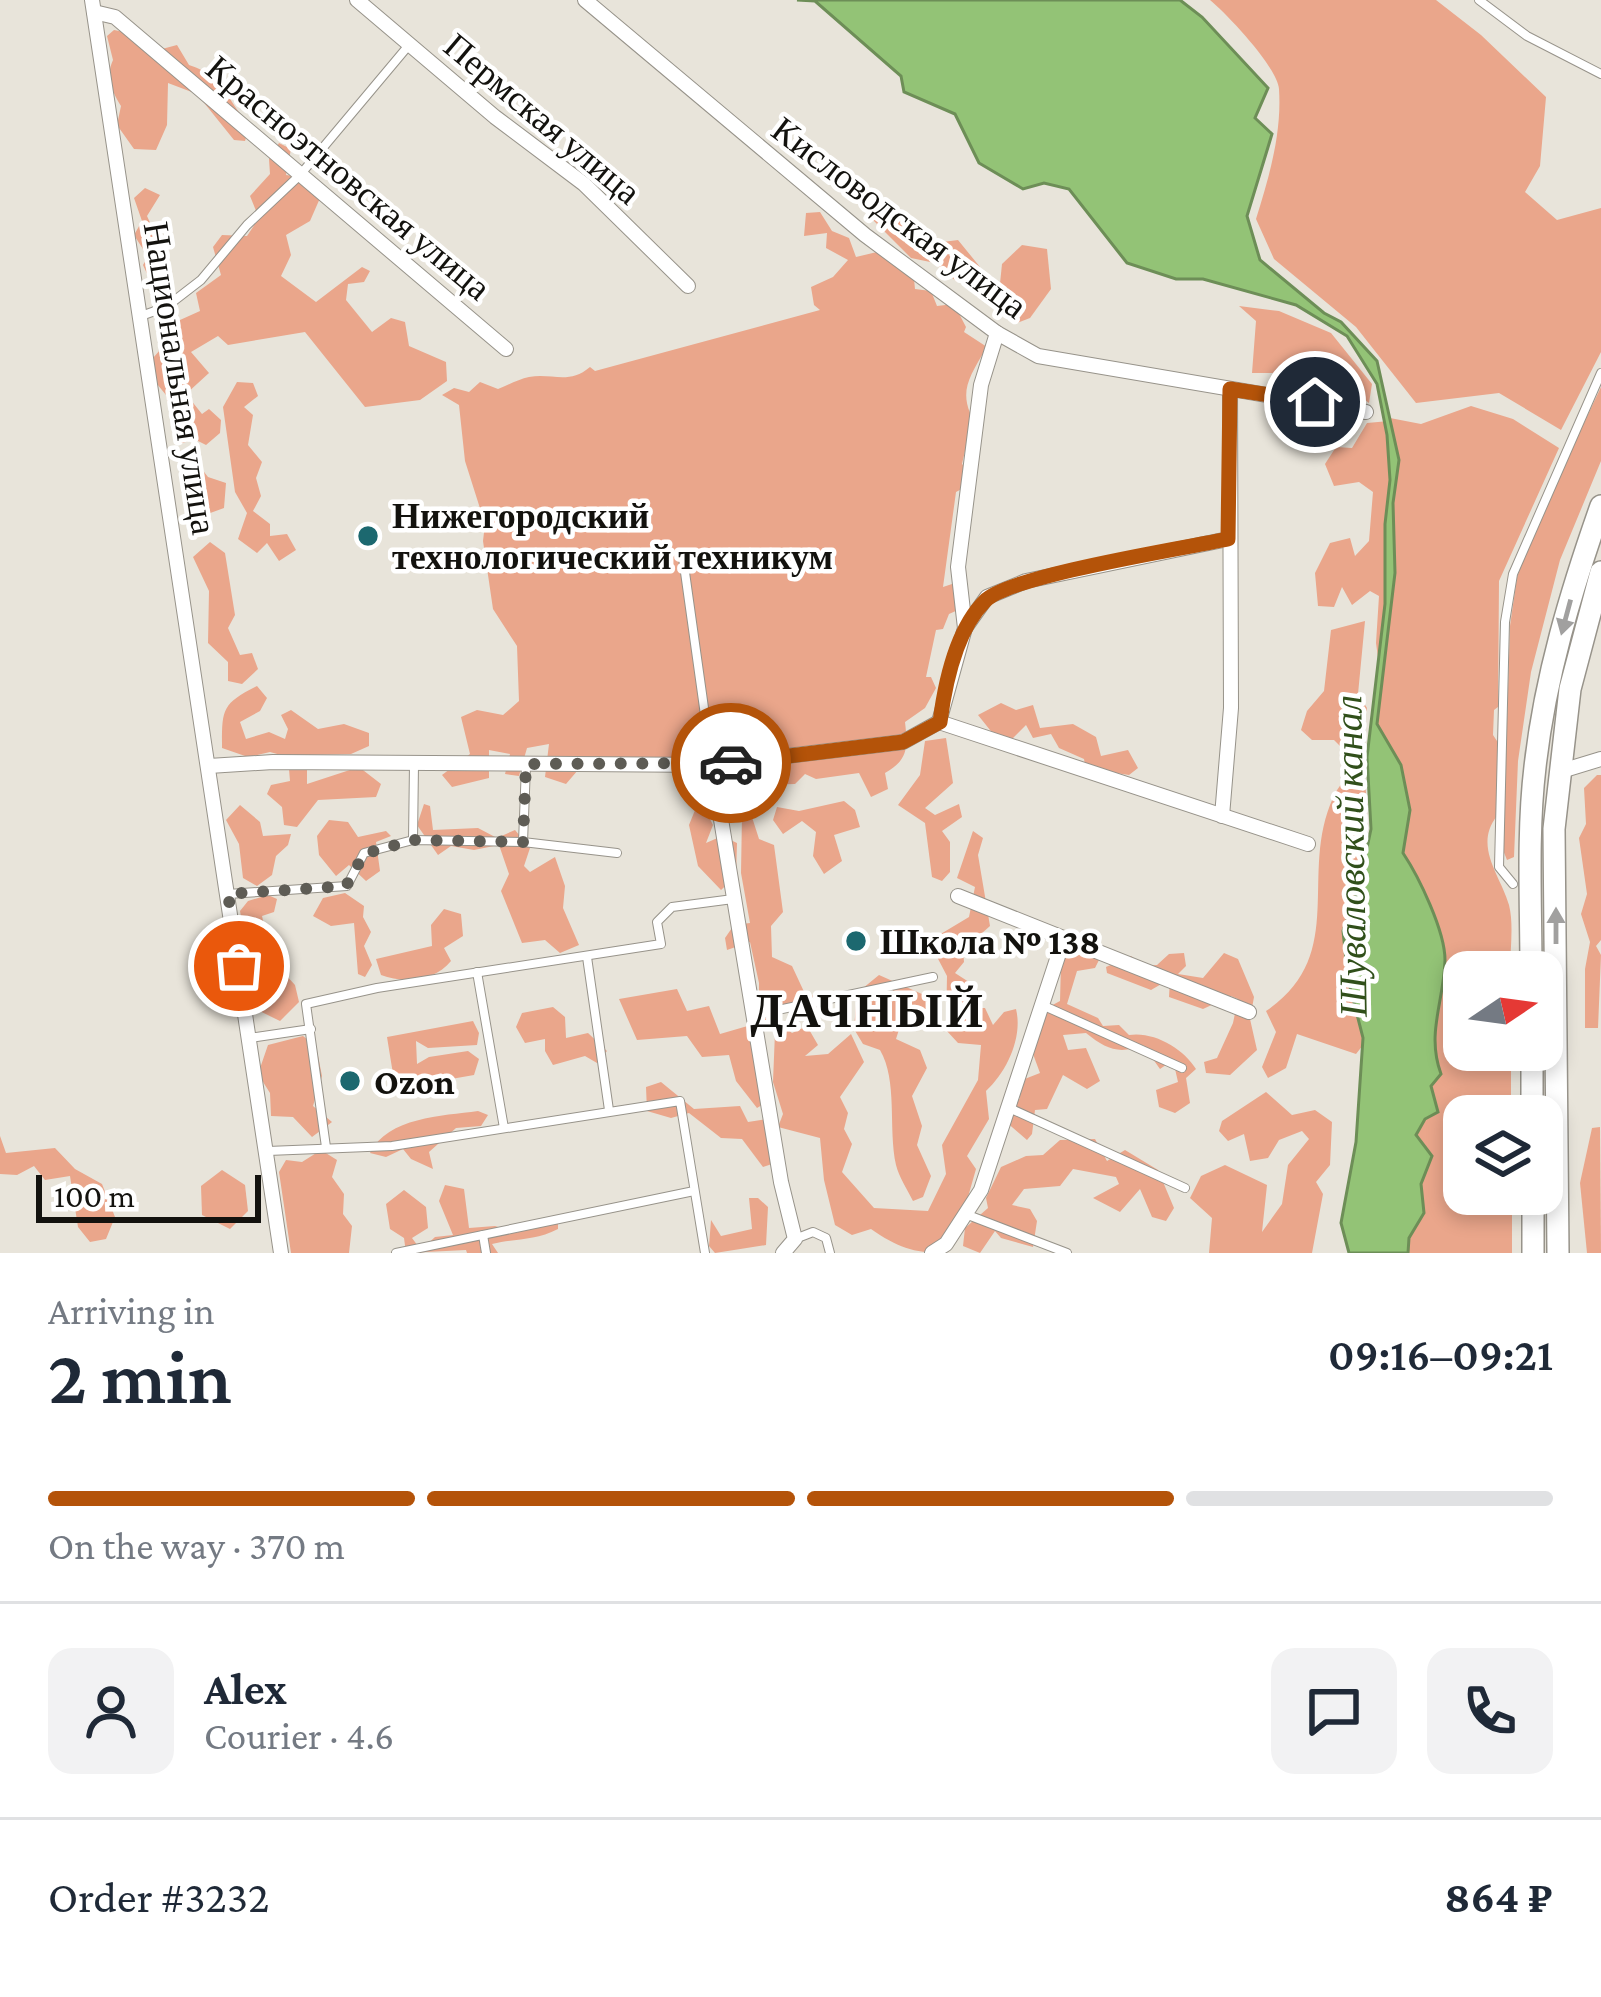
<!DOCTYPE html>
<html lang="en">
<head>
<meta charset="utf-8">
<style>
	body { margin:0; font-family:"Crimson Pro",serif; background:#f2f2f3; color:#1f2937; height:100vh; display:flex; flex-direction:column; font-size:45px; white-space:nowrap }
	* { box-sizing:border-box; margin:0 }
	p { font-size:39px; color:#747a83 }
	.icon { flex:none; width:66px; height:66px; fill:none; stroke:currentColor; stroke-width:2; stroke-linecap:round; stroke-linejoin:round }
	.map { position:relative; height:1253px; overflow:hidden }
	.drawer { display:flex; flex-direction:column; background:#fff; flex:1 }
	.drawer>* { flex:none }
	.needle { width:78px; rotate:77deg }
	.tools { position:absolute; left:1443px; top:951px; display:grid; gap:24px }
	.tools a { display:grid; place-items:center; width:120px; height:120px; border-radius:24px; background:#fff; box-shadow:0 6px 18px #0003; font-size:60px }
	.scale { position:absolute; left:36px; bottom:30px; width:225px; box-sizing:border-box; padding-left:12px; border:6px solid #13120e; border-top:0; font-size:33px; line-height:42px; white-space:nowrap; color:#13120e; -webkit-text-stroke:9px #fff; paint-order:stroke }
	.pin { position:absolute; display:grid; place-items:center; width:102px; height:102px; color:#fff; margin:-51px; border:6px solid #fff; border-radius:50%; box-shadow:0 3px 12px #0007 }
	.courier { position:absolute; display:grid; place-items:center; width:120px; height:120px; margin:-60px; border:9px solid #b45309; border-radius:50%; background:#fff; color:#222; box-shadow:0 3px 15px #0007 }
	.summary em { font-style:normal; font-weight:600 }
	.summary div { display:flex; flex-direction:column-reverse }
	.summary { display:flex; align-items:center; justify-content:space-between; height:204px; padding:0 48px }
	h1 { font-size:78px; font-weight:600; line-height:90px }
	.bar { display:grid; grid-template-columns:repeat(4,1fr); gap:18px 12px; align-content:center; height:144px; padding:0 48px }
	.bar i { height:15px; border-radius:9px; background:#e0e1e3 }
	.bar .current { background:#b45309 }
	.bar p { grid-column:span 4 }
	.line { display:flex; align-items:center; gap:30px; padding:0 48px; border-top:3px solid #e0e1e3 }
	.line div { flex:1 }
	.round { display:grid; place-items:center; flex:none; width:126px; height:126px; border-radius:24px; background:#f2f2f3 }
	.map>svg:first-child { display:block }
	.green { fill:#eaa68b }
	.water { fill:#93c376; stroke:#6d8e57; stroke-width:3 }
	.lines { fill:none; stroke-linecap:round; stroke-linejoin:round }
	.service-casing { stroke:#97938a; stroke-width:10 }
	.minor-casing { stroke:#97938a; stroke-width:16 }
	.primary-casing { stroke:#97938a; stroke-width:24 }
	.service { stroke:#fff; stroke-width:8 }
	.minor { stroke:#fff; stroke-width:14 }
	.primary { stroke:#fff; stroke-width:21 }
	.oneway { fill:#a1a09f }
	.done { stroke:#5e5c55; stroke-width:12; stroke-dasharray:0 21.6 }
	.route { stroke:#b45309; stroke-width:15 }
	.poi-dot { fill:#1c686f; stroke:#fff; stroke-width:4.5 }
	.labels { text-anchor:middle; stroke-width:9; stroke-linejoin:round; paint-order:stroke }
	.street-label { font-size:36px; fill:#13120e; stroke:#fff }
	.poi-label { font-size:36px; font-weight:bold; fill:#13120e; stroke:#fff; text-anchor:start }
	.water-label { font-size:39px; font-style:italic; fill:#304f1a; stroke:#fff }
	.district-label { font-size:48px; font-weight:bold; letter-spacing:3px; fill:#13120e; stroke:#fff }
</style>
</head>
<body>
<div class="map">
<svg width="1601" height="1253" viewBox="0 0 1601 1253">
	<rect width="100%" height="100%" fill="#e8e4da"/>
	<!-- green -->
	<g class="green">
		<path d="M1210,0H1436L1481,35L1546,97L1540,166L1525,192L1557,220L1601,208V352L1561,430L1499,393L1416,403L1356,327L1274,259L1256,219C1269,177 1282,134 1279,89C1277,67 1228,15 1210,0Z"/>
		<path d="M114,30L150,37L162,49L177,45L189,65C229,78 223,98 250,125L245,141L234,140L197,94L168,83L167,125L156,150L134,149L117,125L121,106C112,91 105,77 113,60L107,36Z"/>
		<polygon points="279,143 291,149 286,175 314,179 324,189 310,221 286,235 291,255 281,276 316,302 362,267 370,271 364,282 348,284 346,300 372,332 391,318 405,322 409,346 446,362 447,381 420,400 365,407 305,332 228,345 218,336 191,352 209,373 186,394 202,414 209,409 221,420 220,433 206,445 194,439 177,445 166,395 157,384 153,358 160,350 160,329 200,311 196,293 221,275 213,247 222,235 247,236 259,218 250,196 270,174 269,159"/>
		<polygon points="865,185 893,205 896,218 916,220 935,243 958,240 980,267 957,282 935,263 911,258 866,213"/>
		<polygon points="145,188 160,195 147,216 157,238 154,250 167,270 169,286 154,289 143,265 148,257 134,235 142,221 134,198"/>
		<path d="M820,212L832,231L849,238L856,257L877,252L914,279L915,289L931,291L937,306L954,304L966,327L964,332L987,347C964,385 957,396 982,435L978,443L965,451L962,464L973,476V483L956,492L943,587L952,584L966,590L969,605L949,614L943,629L936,630L926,677H931L936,688L925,708L905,722C908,748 908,760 885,773L888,789L871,797L859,773L816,779L805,774L795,784L761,785L741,803L721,776L720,756H688L682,771L584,763L566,784L545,777L549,744L527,748L519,776L505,774L510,754L489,750V778L452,787L442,775L470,754L461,717L477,710L503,715L519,701L517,646L493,609L483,541L485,524L465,461L459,405L442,395L454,388L469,392L480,382L498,389C508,385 519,379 529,377C553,373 569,385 590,367L595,371L820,310L814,305L811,287L833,277L848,260L826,248L827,233L804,236L806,213Z"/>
		<polygon points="1022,245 1047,249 1051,289 1030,318 1017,323 1003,316 998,303 1002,264"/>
		<polygon points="1239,306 1279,311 1331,333 1372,384 1369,403 1317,363 1274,373 1252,373 1256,321"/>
		<polygon points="237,382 253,383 258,396 244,407 253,415 248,445 262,462 256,478 261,496 253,511 270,524 270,536 287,534 296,550 279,561 267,543 257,553 238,539 247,513 235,492 223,407"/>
		<polygon points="1601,387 1601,461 1560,560 1531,672 1518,761 1514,857 1507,860 1503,850 1510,626 1517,577 1539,518"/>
		<path d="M1471,406L1513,419L1559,448L1499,581L1498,707L1494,710L1493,735L1499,744L1497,816C1473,846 1501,876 1509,905C1514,925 1510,951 1510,972H1464V1050H1511V1116H1464V1194H1512V1253H1408L1409,1238L1424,1213L1421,1184L1432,1156L1416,1135C1427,1114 1427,1091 1439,1071L1432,1049L1418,877L1403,853L1410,810L1395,757L1376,724L1381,680L1376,643L1379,596L1370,591L1352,605L1342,587L1334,607L1318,606L1315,573L1330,543L1350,538L1355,556L1369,541L1373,492L1359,482L1334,486L1325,464L1336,447L1352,448L1367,423L1389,421L1390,418L1421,424Z"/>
		<polygon points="190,454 208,477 226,483 224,508 202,516 184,486 183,456"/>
		<polygon points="210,542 225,553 235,615 228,628 240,655 252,653 258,669 242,684 228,681 228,662 208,643 209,591 193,557"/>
		<polygon points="1365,621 1358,694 1367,708 1360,736 1342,748 1334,740 1312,740 1301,730 1307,711 1324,691 1331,630"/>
		<path d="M257,686L267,698L260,711L240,722L246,739L269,732L285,739L288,729L281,715L291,710L318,729L344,724L369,733V746L351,754L307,755V784L359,767L381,784L376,797L318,800L297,827L284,825L282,807L267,794L271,785L290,781L288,757L270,752L248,757L222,748C222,710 221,704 257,686Z"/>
		<polygon points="1001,703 1016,710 1033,705 1040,728 1073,724 1096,737 1101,756 1128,750 1138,768 1129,775 1116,773 1102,784 1087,777 1084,759 1059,748 1051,734 1033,738 1026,725 1012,739 994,735 978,715"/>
		<polygon points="946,738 953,783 925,808 935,815 959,804 962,817 942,831 950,842 950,872 942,881 932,877 925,823 898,805 920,775 925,741"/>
		<path d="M1355,768L1365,783L1367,804L1364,877L1357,909L1343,924L1350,943C1340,965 1356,1018 1367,1040L1356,1054L1297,1034L1286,1068L1268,1078L1262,1067L1276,1032L1266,1011C1349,955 1298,875 1333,798C1337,787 1348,777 1355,768Z"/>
		<polygon points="1597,775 1601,775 1601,940 1596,946 1601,955 1598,1028 1585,1028 1585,969 1590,942 1581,914 1587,894 1579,838 1586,824 1584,788"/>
		<polygon points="708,778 725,803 707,813 713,825 706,843 722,836 737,843 736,876 721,890 698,866 689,825"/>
		<polygon points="844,801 855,810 860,827 834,835 842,861 824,874 813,856 816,832 802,821 783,834 773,820 777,807 799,811"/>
		<polygon points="424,804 430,806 433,830 478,828 497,838 515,830 530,848 524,866 530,872 555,857 565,886 563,908 579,945 560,953 545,940 522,943 501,891 509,874 499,845 474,850 451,846 438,855 417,825"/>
		<polygon points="240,805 260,822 263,836 291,834 288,845 276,856 272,875 257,886 243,878 239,844 226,820"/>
		<polygon points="751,814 759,839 774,845 783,912 771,926 772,957 792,966 806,996 821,995 826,1005 816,1011 807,1003 795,1012 783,1007 766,1030 759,1018 759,983 750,942 727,950 725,938 734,925 750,923 741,873 742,815"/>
		<polygon points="329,820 348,822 358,837 386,831 391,836 376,842 380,871 366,881 349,865 336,876 319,855 317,836"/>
		<path d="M973,831L983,838L978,855L990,926L963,950L964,962L955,973L972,984L966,1008H985L993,1025L1004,1012L1016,1009C1023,1037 1007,1072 986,1091L989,1119L967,1156L976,1169L964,1211L950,1224L954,1241L944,1253C913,1253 897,1247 871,1229L852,1235L835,1225L824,1180L820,1138L778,1127L783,1114L773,1082L775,1032L782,1025L792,1033L807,1026L818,1045L805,1056L828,1054L851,1034L864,1062L840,1097L848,1113L844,1129L852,1144L842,1172L874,1208L928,1211L946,1174L942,1145L978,1080L981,1045L958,1043L946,1030L947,976L936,955L939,935L969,917L975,887L957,878Z"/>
		<polygon points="345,893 364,906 363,917 371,932 364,946 372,965 365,977 358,974 354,923 331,926 313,916 323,898"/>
		<polygon points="268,895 277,899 274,912 262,916 272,960 295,985 299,1002 280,1021 245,1004 253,983 240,911 248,901"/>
		<path d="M444,909L461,914L463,936L444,948L451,961C435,981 404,984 381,975L376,959L432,946L431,925Z"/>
		<path d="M1076,938L1093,941L1100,958L1095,968L1077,971L1067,1004L1098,1018L1103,1026L1119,1025L1129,1035C1154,1031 1184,1049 1196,1069L1186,1078L1190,1103L1175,1113L1159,1107L1156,1090L1178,1082L1173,1060L1160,1069L1143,1045C1119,1055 1106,1049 1086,1033L1063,1035L1068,1050L1086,1048L1100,1081L1087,1089L1063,1075L1047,1109L1035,1110L1032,1134L1027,1140L1005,1121L1020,1098L1017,1082L1040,1073L1033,1054L1034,1015L1060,1001L1061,963Z"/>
		<polygon points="1184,953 1186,966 1178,974 1203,978 1224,953 1238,959 1254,997 1250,1019 1257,1050 1230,1075 1206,1073 1204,1062 1217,1058 1233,1023 1238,999 1231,996 1203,1009 1169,997 1170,979 1151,990 1107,973 1106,967 1131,956 1144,966 1157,965 1169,954"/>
		<path d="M879,975L940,1002L938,1025L922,1029L902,1020L896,1039L920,1050L927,1068L912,1096L922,1126L917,1145L931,1176L923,1197L913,1201C907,1189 899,1177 896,1165C888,1128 898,1081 880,1050L863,1044L854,1029L857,993Z"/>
		<polygon points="677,989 687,1011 709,1006 720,1034 751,1025 765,1103 757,1108 736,1081 729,1055 702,1057 687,1036 637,1040 619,999"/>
		<polygon points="553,1007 565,1017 566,1038 588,1033 607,1051 597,1063 585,1056 553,1065 545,1051 545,1039 525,1043 516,1027 522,1013"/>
		<polygon points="473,1021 479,1033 477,1045 428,1048 416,1041 417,1064 429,1057 468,1051 479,1059 474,1075 417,1085 393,1074 387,1037"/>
		<polygon points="303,1036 316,1046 322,1076 313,1106 332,1122 312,1137 293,1117 271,1116 270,1093 258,1074 268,1045"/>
		<polygon points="661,1082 694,1109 740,1106 748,1122 767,1119 775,1163 763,1167 742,1139 721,1138 689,1113 671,1118 647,1111 646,1087"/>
		<polygon points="1266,1092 1292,1115 1315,1110 1332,1122 1330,1165 1316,1182 1323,1194 1312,1253 1209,1253 1212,1218 1190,1198 1201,1176 1225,1165 1267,1185 1262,1232 1282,1204 1288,1165 1309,1139 1302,1131 1279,1140 1268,1158 1250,1161 1244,1134 1228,1141 1219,1131 1222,1121"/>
		<path d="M478,1111L488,1115L481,1126L456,1128L429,1152L433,1169L411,1159L403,1149L386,1157L370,1153C388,1117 442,1116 478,1111Z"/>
		<polygon points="1600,1127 1601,1253 1587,1253 1580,1183 1592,1128"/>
		<polygon points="0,1136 6,1153 55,1148 75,1169 102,1184 115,1217 106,1239 90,1242 78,1227 70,1176 45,1180 34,1166 17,1175 0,1174"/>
		<polygon points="1095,1139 1107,1161 1125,1150 1158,1170 1174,1208 1166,1221 1152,1217 1140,1189 1120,1212 1093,1198 1119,1184 1116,1177 1073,1169 1060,1186 1024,1189 1012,1205 1030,1209 1037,1221 1033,1247 1001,1238 995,1231 980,1253 963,1246 965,1228 988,1208 986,1198 1001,1167 1026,1156 1043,1155 1060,1140"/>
		<polygon points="321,1150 337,1160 332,1177 344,1194 343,1214 352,1226 349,1253 291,1253 279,1172 286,1160 302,1162"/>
		<polygon points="222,1170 245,1185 248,1211 230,1229 202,1215 201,1186"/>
		<path d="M445,1185L464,1189L469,1228L495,1226L517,1233L525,1221L558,1224V1229C535,1241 517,1238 492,1244L498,1253H467L466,1250L406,1253L404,1238L390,1229L386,1204L404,1190L426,1207L428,1228L412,1238L421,1250L435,1237L453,1235L439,1201Z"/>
		<polygon points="749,1198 758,1198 768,1207 766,1245 715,1253 709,1246 711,1220 721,1236 752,1229"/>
	</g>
	<!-- water -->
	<path class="water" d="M797,0H1180L1202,17L1268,88L1255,118L1272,134L1247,216L1260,260L1324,313L1341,322L1377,361L1399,460L1393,503L1395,573L1377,724L1401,765L1410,810L1403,853C1419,877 1445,931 1445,960C1444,1002 1426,1033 1441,1074L1431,1086L1438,1112L1425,1119L1416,1135L1432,1156L1421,1184L1424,1213L1409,1238L1408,1253H1349L1341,1223L1356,1142L1363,1038L1348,979L1343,931L1359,886L1371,829L1367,757L1385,604V524L1390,480L1387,435L1377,384L1347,336L1296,305L1203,279H1176L1127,263L1069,189L1044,183L1023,189L979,163L955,114L904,92L901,76L815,1Z"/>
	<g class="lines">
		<!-- service casing -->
		<g class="service-casing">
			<g id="service">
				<polyline points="1479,0 1527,36 1601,74"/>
				<polyline points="141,316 166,307 201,280 247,225 300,175 409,45"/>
				<polyline points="683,558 712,765"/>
				<polyline points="413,840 414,764"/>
				<polyline points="523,842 526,766"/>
				<polyline points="1513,884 1499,867 1505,622 1513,574 1601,373"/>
				<polyline points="228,894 347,886 364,853 413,840 523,842 617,853"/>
				<polyline points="587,957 609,1110"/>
				<polyline points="477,972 504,1128"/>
				<polyline points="1042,1005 1182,1068"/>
				<polyline points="754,1015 933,977"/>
				<polyline points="250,1038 311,1029"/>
				<polyline points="1007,1107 1185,1188"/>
				<polyline points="326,1147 306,1004 377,988 661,944 657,922 672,907 733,899"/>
				<polyline points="268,1151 392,1146 680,1101 705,1253"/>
				<polyline points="968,1215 1067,1253"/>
				<polyline points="483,1235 486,1253"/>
				<polyline points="795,1239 813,1232 826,1238 830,1253"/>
				<polyline points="396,1253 694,1191"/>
			</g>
		</g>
		<!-- minor casing -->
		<g class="minor-casing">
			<g id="minor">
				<polyline points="92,0 281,1253"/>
				<polyline points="357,0 495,117 584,184 688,286"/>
				<polyline points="585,0 865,235 997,333 1038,356 1366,412"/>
				<polyline points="94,12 115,17 506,349"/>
				<polyline points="965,628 987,597 1026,581 1228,539"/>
				<polyline points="939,722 965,628 958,567 981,385 997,333"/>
				<polyline points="939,722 1308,844"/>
				<polyline points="712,765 781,1182 795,1239 783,1253"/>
				<polyline points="209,766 273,762 712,765 903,742 939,722"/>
				<polyline points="1558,772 1601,759"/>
				<polyline points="1222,816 1231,708 1230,389"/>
				<polyline points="958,896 1249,1012"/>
				<polyline points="932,1253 946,1244 981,1190 1064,938"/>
			</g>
		</g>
		<!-- primary casing -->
		<g class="primary-casing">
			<g id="primary">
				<path d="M1531,972C1531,904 1527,834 1535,767C1545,677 1571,591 1601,506"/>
				<polyline points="1532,1050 1532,1116"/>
				<polyline points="1533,1194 1533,1253"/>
				<polyline points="1558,1253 1554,829 1570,689 1601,572"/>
			</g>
		</g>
		<!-- service -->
		<use href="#service" class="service"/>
		<!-- minor -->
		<use href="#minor" class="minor"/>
		<!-- primary -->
		<use href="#primary" class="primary"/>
	</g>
	<!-- one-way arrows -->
	<defs><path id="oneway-solid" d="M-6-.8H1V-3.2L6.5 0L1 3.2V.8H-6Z" transform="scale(3)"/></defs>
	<g class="oneway">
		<use href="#oneway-solid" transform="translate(1566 617) rotate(105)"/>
		<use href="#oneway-solid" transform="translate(1556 926) rotate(-90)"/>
	</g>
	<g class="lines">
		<!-- done -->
		<polyline class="done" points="239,966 228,894 346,886 364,854 413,840 523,842 526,764 731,763"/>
		<!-- route -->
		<path class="route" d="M731,763L903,742L940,722C945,683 956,630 985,601C1008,576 1184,548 1228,539L1230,389L1315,402"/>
	</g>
	<!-- markers -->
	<g class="poi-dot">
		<circle cx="368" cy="536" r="12"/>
		<circle cx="856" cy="941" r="12"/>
		<circle cx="350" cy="1081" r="12"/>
	</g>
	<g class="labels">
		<!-- street labels -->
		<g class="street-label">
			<text transform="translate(543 118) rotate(40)" y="13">Пермская улица</text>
			<text transform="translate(349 177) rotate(40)" y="13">Красноэтновская улица</text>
			<text transform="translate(900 217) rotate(37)" y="13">Кисловодская улица</text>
			<text transform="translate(181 378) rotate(81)" y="13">Национальная улица</text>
		</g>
		<!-- poi labels -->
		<g class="poi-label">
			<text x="392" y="528">Нижегородский<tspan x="392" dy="41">технологический техникум</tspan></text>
			<text x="880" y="954">Школа № 138</text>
			<text x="374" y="1094">Ozon</text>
		</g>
		<!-- water labels -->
		<g class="water-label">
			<text transform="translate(1350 856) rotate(-91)" y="14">Шуваловский канал</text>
		</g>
		<!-- district labels -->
		<g class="district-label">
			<text x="868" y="1027">ДАЧНЫЙ</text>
		</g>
	</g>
</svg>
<div class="tools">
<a><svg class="needle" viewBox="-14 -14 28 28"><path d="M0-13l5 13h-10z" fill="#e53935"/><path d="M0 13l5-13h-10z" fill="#747a83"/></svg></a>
<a><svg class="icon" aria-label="layers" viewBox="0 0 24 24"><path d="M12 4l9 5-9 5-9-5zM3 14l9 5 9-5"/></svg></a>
</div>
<div class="scale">100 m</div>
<div class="pin" style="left:239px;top:966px;background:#ea580c"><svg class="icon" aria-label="bag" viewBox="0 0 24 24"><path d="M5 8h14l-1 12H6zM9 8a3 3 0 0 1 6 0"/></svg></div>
<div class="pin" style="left:1315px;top:402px;background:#1f2937"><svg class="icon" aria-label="home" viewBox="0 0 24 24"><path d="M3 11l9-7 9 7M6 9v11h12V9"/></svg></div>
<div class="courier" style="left:731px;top:763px"><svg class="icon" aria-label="car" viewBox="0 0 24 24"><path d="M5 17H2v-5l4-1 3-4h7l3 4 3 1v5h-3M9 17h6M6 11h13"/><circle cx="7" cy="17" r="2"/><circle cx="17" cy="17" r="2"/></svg></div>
</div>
<section class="drawer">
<div class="summary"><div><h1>2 min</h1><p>Arriving in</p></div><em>09:16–09:21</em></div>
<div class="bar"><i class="current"></i><i class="current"></i><i class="current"></i><i></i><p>On the way · 370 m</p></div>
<div class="line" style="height:216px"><a class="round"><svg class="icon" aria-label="person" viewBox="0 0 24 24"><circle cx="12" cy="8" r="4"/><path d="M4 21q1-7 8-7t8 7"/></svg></a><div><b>Alex</b><p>Courier · 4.6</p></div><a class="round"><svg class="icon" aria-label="chat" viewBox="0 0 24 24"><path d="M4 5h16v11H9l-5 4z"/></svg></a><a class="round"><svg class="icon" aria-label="phone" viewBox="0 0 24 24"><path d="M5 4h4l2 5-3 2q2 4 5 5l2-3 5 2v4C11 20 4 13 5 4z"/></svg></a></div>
<div class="line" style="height:156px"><div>Order #3232</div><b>864 ₽</b></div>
</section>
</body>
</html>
